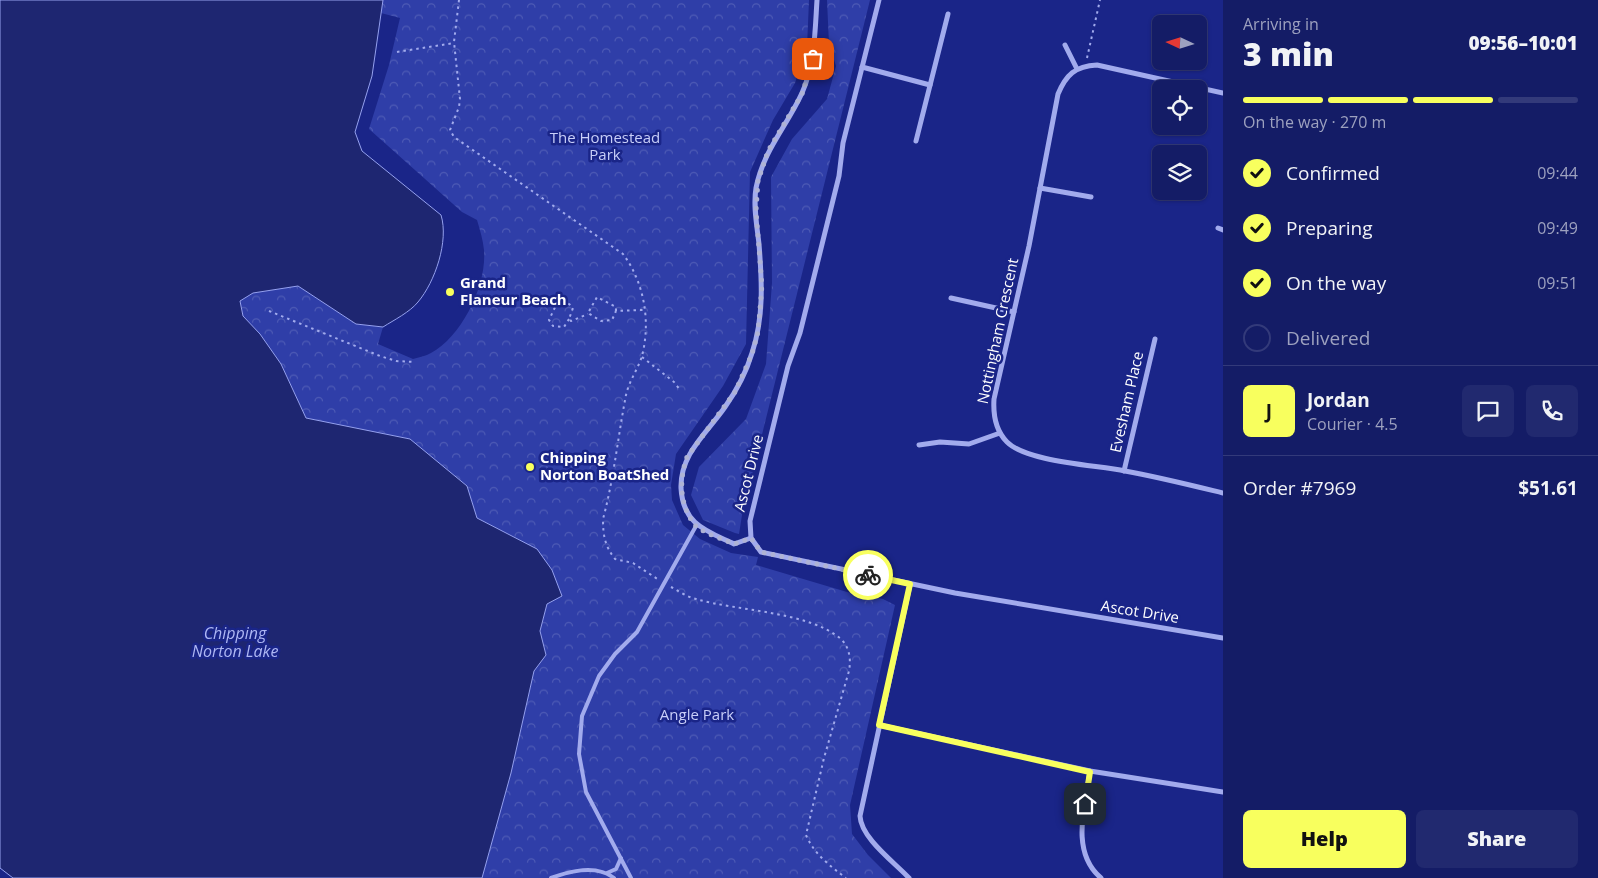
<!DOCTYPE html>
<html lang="en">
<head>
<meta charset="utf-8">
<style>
	body { margin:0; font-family:"Open Sans",sans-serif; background:#21296f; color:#f1f3f6; height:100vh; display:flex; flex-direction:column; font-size:19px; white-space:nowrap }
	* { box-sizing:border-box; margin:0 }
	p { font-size:16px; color:#9da1bf }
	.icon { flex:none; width:28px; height:28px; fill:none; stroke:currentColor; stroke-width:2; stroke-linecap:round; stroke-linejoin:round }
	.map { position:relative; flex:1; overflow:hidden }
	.drawer { display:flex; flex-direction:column; background:#141c66; width:375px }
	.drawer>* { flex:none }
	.needle { width:32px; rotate:274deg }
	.controls { position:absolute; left:1152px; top:15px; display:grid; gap:10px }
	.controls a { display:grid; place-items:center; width:55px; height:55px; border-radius:8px; background:#141c66; box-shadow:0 1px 4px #0004,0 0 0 1px #333a7a; font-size:25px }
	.pin { position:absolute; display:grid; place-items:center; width:42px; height:42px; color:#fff; margin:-21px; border-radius:10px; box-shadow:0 2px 8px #0006 }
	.courier { position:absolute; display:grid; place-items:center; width:50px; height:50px; margin:-25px; border:4px solid #f8ff5e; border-radius:50%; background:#fff; color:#222; box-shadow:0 1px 6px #0007 }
	.summary em { font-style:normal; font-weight:800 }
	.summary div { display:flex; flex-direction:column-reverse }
	.summary { display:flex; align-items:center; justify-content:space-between; height:85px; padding:0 20px }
	h1 { font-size:32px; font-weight:800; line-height:38px }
	.bar { display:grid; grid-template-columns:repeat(4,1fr); gap:8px 5px; align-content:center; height:60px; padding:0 20px }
	.bar i { height:6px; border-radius:4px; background:#333a7a }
	.bar .active { background:#f8ff5e }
	.bar p { grid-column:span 4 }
	.line { display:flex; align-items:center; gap:12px; padding:0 20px; border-top:1px solid #333a7a }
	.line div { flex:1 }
	.round { display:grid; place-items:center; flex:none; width:52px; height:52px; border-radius:8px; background:#21296f }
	ol { padding:0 20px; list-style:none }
	li { display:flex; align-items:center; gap:15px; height:55px }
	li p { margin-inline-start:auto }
	li .icon { padding:5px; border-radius:50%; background:#f8ff5e; color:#111; stroke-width:4 }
	li:last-child { color:#9da1bf }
	li i { width:28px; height:28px; border:2px solid #333a7a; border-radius:50% }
	.action { display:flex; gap:10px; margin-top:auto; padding:10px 20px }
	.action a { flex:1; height:58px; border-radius:8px; background:#f8ff5e; color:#111; font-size:20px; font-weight:800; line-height:58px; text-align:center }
	.action a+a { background:#21296f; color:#f1f3f6 }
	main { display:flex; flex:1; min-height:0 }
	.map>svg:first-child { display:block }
	.forest { fill:url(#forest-crowns) }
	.water { fill:#1e2671; stroke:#95a1ef }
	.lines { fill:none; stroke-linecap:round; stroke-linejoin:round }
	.path { stroke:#a2abed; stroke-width:2; stroke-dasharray:2.5 4; stroke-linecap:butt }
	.service { stroke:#a2abed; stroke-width:4 }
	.minor { stroke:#a2abed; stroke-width:5 }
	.done { stroke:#afb3d5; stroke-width:5; stroke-dasharray:0 9 }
	.route { stroke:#f8ff5e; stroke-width:6 }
	.poi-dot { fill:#f8ff5e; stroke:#1a2588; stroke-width:2 }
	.labels { text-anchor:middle; stroke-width:5; stroke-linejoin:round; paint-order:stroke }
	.park-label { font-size:15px; fill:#c8cef9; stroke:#1a2588 }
	.poi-label { font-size:15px; font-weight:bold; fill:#fff; stroke:#1a2588; text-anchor:start }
	.street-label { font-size:15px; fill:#fff; stroke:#1a2588 }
	.water-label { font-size:16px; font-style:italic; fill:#aeb7f4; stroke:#1a2588 }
</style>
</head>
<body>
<main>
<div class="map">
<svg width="1223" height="878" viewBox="0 0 1223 878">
	<defs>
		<pattern id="forest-crowns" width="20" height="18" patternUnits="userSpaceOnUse" patternTransform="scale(1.25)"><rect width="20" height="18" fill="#2f3ea8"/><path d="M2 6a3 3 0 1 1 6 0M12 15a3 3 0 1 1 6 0" fill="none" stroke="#4e5bb5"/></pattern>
	</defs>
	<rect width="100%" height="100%" fill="#1a2588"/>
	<!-- forest -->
	<g class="forest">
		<path d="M383,0H809L807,47L795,83L773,120L750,172L746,344L723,386L676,454L671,485L672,500L683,525L700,539L731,553L758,557L756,565L847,592L883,599L895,605L850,805L852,834L868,855L891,878H482L511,773L534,671L546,655L540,631L547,604L561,596L552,570L537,549L477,518L467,486L410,439L306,418L281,364L260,334L243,316L240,301L252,293L298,286L356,324L383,327L378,344L413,359C419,357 426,356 431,353C462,336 487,285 484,250C483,240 480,230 477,220L462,212L369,129L389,65L400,18L381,13Z"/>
		<polygon points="827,0 870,0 742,515 739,534 735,533 703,520 691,495 699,467 746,419 766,364 772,283 771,177 792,139 827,99 836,66 829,44"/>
	</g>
	<!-- water -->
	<path class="water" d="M0,0H383L372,76L355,132L362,151L441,215C449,241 435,282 418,302C410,312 394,320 383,327L356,324L298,286L253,293L240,301L243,316L260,334L281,364L306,418L410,439L467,486L477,518L537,549L552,570L562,596L547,604L540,631L546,655L534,671L511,773L482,878H13L0,868Z"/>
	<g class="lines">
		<!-- path -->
		<g class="path">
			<path d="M459,0L454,42L460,99L459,107L450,130L454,137L623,254C644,282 651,321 642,356C638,369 629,381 626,395C618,436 614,478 603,519C603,536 605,546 615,559L633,563L659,580"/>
			<polyline points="397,52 454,43"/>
			<polyline points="1087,58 1100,0"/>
			<polyline points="269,311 380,356 396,361 414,362"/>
			<polyline points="616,311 616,307 597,297 588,313 601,321 612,320 616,311 643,310"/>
			<path d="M569,319L564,327L553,326L549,320L557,303C564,300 568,302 573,308L569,319L571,321L588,314"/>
			<polyline points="642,357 674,382 680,390"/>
			<path d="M671,587C679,591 687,597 696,599C736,611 808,611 841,639C850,648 851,660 849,671L824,758L806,835C814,854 830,866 846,878"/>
		</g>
		<!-- service -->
		<g class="service">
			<polyline points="607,873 616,869 621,858"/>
			<path d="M551,878C570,871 596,864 614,878"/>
			<polyline points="631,878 586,792 579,754 582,716 599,676 615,654 637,632 696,526"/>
		</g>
		<!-- minor -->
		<g class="minor">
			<polyline points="879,0 843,143 839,176 800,333 788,366 750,521 751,538 761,552 955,593 1223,638"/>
			<polyline points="1065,45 1077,69"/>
			<polyline points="862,67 930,85"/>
			<path d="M1223,93L1097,65C1075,66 1066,75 1058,94L1029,246L994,399C993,415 995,430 1007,442C1027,462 1096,465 1125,471C1158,477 1190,485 1223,493"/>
			<polyline points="916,141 948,14"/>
			<polyline points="1040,188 1091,197"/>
			<polyline points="1218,228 1223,230"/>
			<polyline points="951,298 1014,312"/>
			<polyline points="919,445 940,442 969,444 1000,433"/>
			<polyline points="1124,471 1155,339"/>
			<path d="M751,538L734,544C707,531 683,525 681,488C680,454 707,433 725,407C737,390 746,373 752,353C764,317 762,282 759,244C757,226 753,206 756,188C763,151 787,126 802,93C815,64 815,31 817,0"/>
			<polyline points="879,725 1090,771 1223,792"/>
			<path d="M1090,771C1085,806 1070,852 1101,878"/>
			<path d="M909,878C894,862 861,838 860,816L910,585"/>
		</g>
	</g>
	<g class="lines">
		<!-- done -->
		<path class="done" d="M813,59L802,94L768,151L758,181L756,211L762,286L758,332L752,354L735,392L687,457C679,479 679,505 695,525C701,532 725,540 734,544L751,538L761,552L868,575"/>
		<!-- route -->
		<polyline class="route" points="868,575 910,584 879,725 1090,772 1085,804"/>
	</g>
	<!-- markers -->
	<g class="poi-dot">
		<circle cx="450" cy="292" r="5"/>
		<circle cx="530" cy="467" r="5"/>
	</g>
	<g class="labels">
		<!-- park labels -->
		<g class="park-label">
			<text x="605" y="143">The Homestead<tspan x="605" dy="17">Park</tspan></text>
			<text x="697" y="720">Angle Park</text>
		</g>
		<!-- poi labels -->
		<g class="poi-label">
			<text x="460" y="288">Grand<tspan x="460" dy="17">Flaneur Beach</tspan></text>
			<text x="540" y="463">Chipping<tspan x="540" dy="17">Norton BoatShed</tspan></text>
		</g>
		<!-- street labels -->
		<g class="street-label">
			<text transform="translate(998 331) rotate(-78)" y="5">Nottingham Crescent</text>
			<text transform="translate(1127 402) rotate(-77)" y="5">Evesham Place</text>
			<text transform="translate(749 473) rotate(-76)" y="5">Ascot Drive</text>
			<text transform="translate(1140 612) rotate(9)" y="5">Ascot Drive</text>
		</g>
		<!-- water labels -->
		<g class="water-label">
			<text x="235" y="639">Chipping<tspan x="235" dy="18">Norton Lake</tspan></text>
		</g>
	</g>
</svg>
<div class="controls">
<a><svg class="needle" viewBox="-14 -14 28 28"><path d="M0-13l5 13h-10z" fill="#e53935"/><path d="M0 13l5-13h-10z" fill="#9da1bf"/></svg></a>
<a><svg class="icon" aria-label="locate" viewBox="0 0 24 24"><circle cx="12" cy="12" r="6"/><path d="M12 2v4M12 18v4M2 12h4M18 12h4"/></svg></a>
<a><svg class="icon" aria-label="layers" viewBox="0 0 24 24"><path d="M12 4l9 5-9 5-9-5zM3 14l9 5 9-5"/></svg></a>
</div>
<div class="pin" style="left:813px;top:59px;background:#ea580c"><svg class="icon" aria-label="bag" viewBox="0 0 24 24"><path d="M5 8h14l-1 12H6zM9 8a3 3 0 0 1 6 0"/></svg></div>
<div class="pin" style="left:1085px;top:804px;background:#1f2937"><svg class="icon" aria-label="home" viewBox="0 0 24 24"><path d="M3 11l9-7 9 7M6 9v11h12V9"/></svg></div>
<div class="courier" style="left:868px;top:575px"><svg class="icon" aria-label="bike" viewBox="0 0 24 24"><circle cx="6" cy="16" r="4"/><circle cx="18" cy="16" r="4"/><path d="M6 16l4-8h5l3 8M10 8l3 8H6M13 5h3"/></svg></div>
</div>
<section class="drawer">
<div class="summary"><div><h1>3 min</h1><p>Arriving in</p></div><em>09:56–10:01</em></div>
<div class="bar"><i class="active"></i><i class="active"></i><i class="active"></i><i></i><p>On the way · 270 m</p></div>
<ol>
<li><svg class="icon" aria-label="check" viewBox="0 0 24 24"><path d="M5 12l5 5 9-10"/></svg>Confirmed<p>09:44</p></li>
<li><svg class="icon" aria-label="check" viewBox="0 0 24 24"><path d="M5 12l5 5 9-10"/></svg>Preparing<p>09:49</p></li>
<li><svg class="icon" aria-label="check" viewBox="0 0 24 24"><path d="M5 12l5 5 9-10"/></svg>On the way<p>09:51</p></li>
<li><i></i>Delivered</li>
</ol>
<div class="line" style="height:90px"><b class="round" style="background:#f8ff5e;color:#111">J</b><div><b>Jordan</b><p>Courier · 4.5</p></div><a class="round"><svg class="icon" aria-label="chat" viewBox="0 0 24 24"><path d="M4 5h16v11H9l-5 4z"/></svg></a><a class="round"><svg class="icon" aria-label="phone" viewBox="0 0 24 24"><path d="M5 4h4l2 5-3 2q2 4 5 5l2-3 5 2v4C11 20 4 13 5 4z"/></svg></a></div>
<div class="line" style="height:65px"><div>Order #7969</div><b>$51.61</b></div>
<div class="action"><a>Help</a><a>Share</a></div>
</section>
</main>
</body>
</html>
